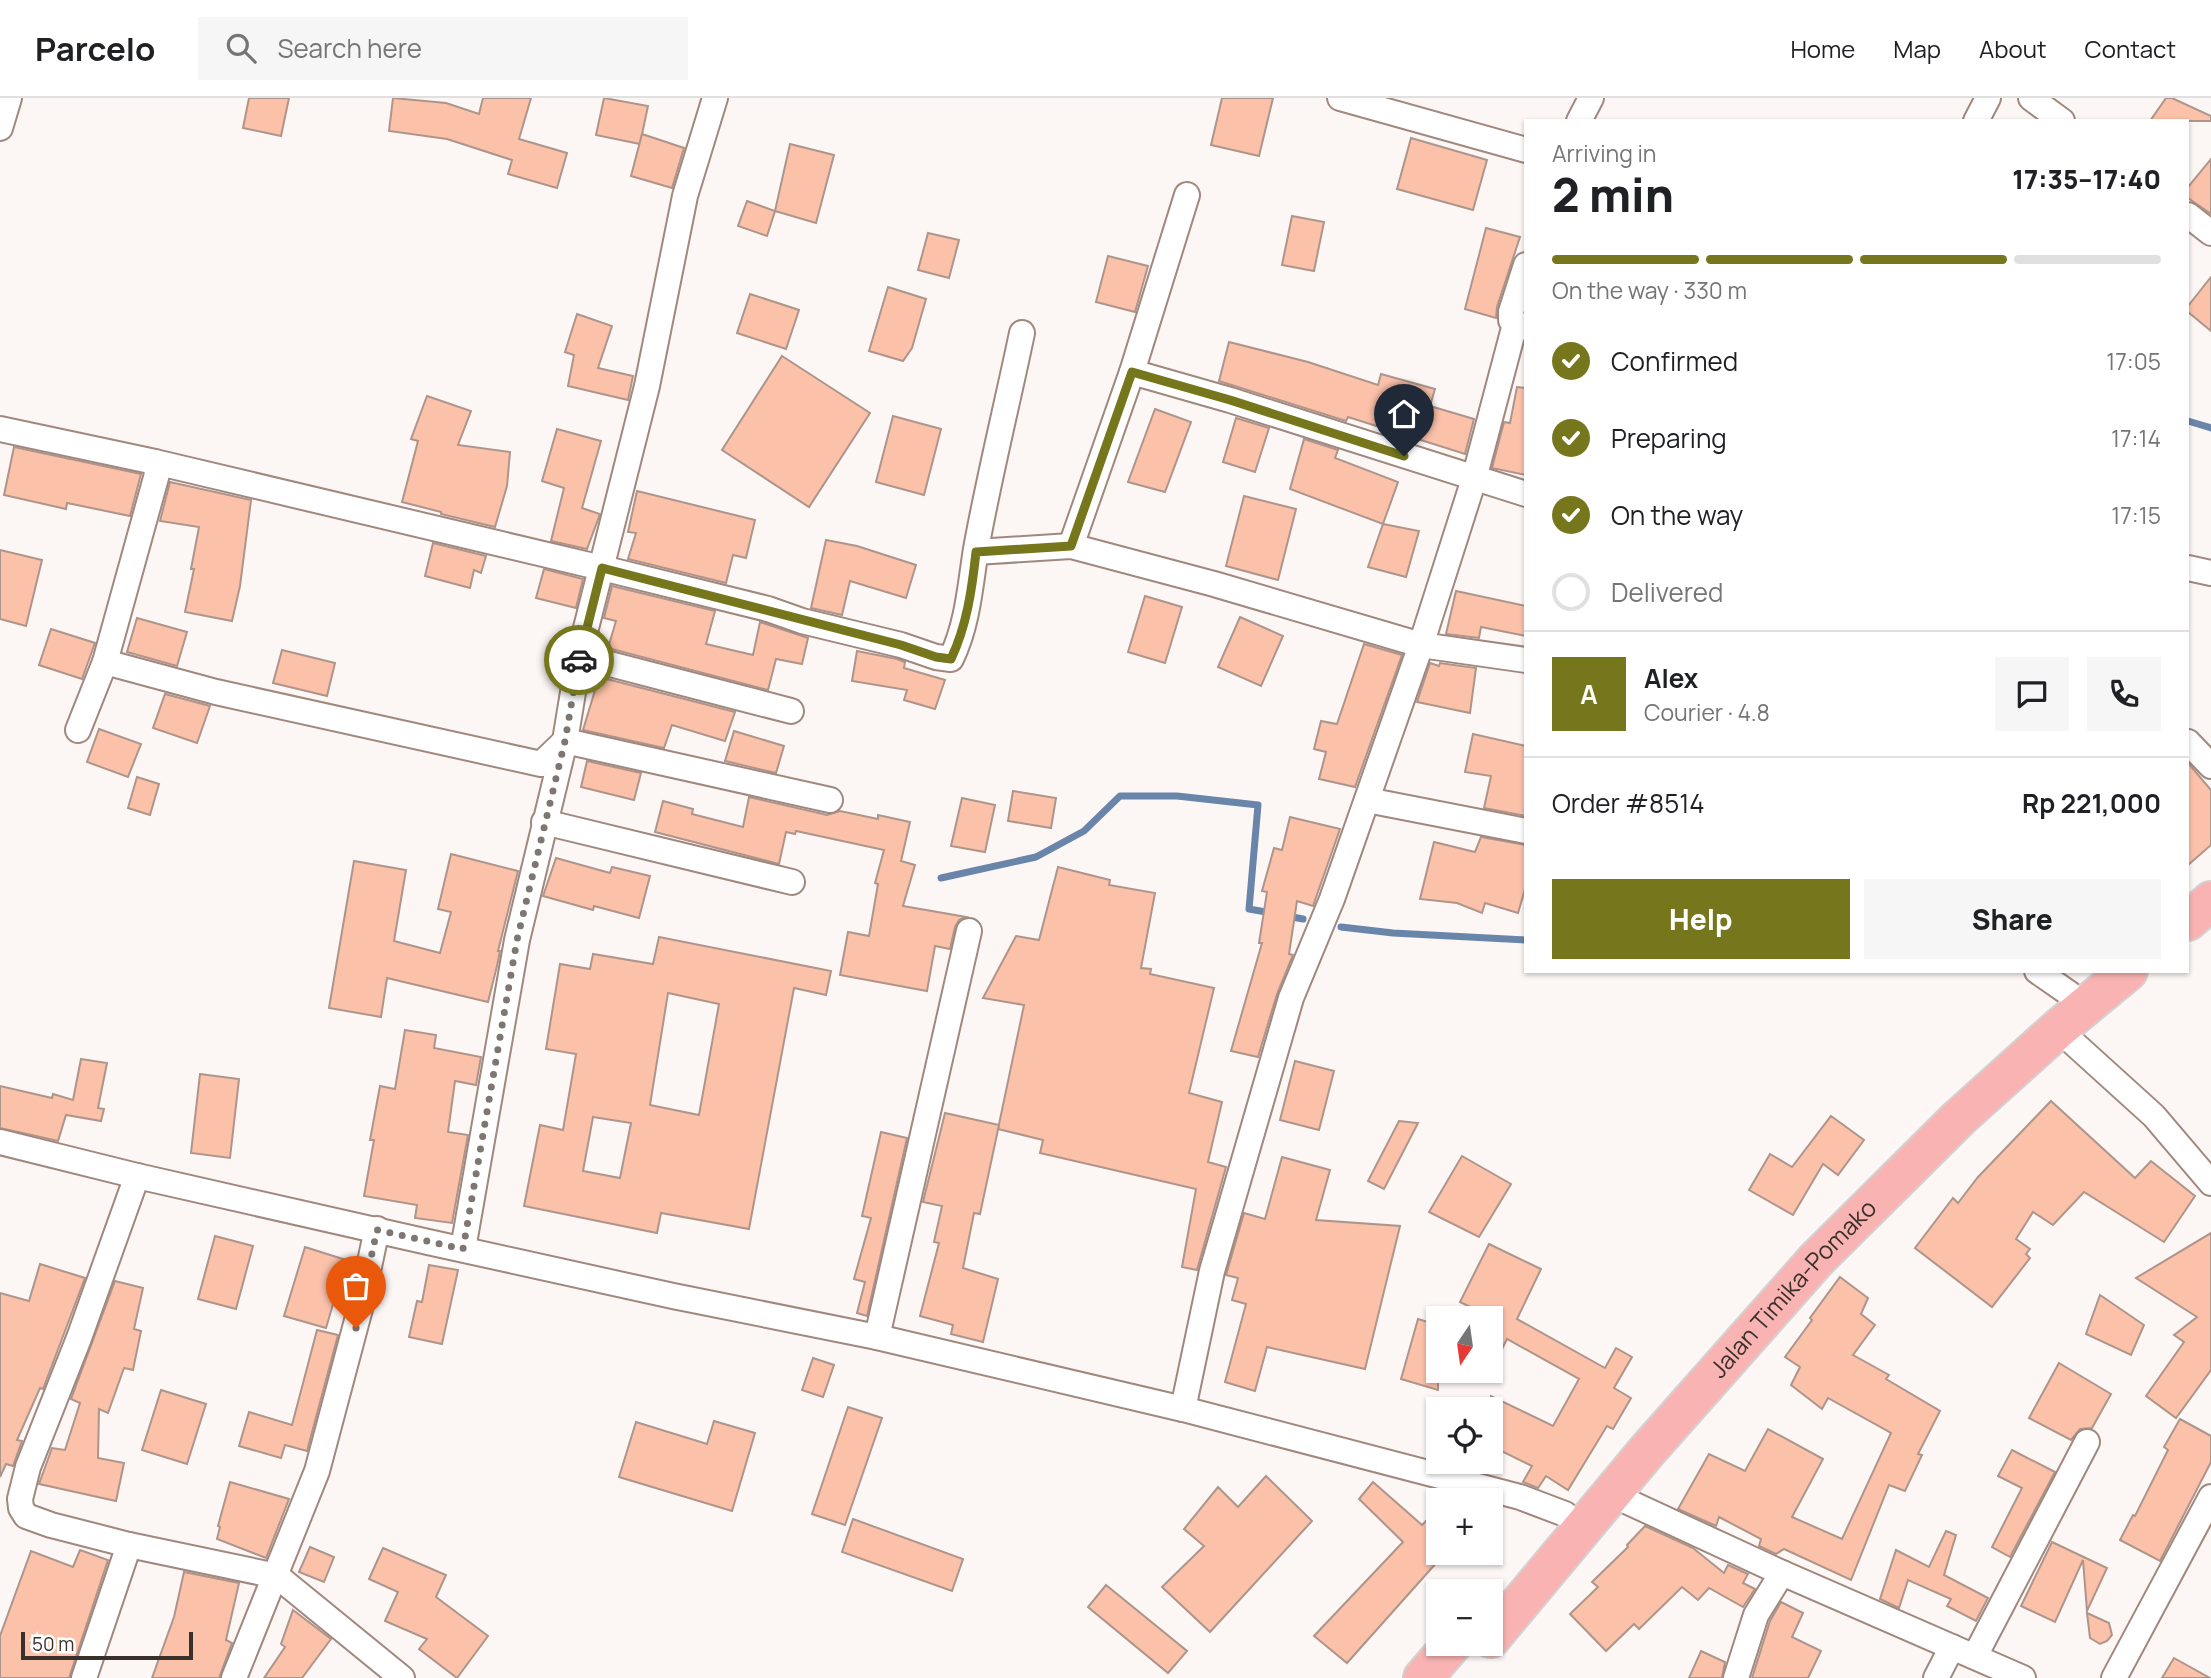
<!DOCTYPE html>
<html lang="en">
<head>
<meta charset="utf-8">
<style>
	body { margin:0; font-family:Manrope,sans-serif; background:#f6f6f6; color:#202124; height:100vh; display:flex; flex-direction:column; font-size:26px; white-space:nowrap }
	* { box-sizing:border-box; margin:0 }
	p { font-size:23px; color:#757577 }
	.icon { flex:none; width:38px; height:38px; fill:none; stroke:currentColor; stroke-width:2; stroke-linecap:round; stroke-linejoin:round }
	.map { position:relative; flex:1; overflow:hidden }
	.details { position:absolute; left:1524px; top:21px; width:665px; height:854px; display:flex; flex-direction:column; background:#fff; border-radius:0px; box-shadow:0 2px 5px #0004 }
	.details>* { flex:none }
	.needle { width:46px; rotate:193deg }
	.fabs { position:absolute; left:1426px; top:1208px; display:grid; gap:14px }
	.fabs a { display:grid; place-items:center; width:77px; height:77px; border-radius:0px; background:#fff; box-shadow:0 2px 5px #0004; font-size:35px }
	.scale { position:absolute; left:21px; bottom:18px; width:172px; box-sizing:border-box; padding-left:7px; border:4px solid #3a302b; border-top:0; font-size:19px; line-height:24px; white-space:nowrap; color:#3a302b; -webkit-text-stroke:5px #fff; paint-order:stroke }
	.pin { position:absolute; display:grid; place-items:center; width:60px; height:60px; color:#fff; margin:-72px -30px; border-radius:50% 50% 50% 0; rotate:-45deg; box-shadow:0 0 7px #0007 }
	.pin .icon { rotate:45deg }
	.courier { position:absolute; display:grid; place-items:center; width:70px; height:70px; margin:-35px; border:5px solid #76761d; border-radius:50%; background:#fff; color:#222; box-shadow:0 2px 9px #0007 }
	.headline em { font-style:normal; font-weight:800 }
	.headline div { display:flex; flex-direction:column-reverse }
	.headline { display:flex; align-items:center; justify-content:space-between; height:119px; padding:0 28px }
	h1 { font-size:46px; font-weight:800; line-height:52px }
	.bar { display:grid; grid-template-columns:repeat(4,1fr); gap:10px 7px; align-content:center; height:84px; padding:0 28px }
	.bar i { height:9px; border-radius:5px; background:#e0e0e0 }
	.bar .current { background:#76761d }
	.bar p { grid-column:span 4 }
	.line { display:flex; align-items:center; gap:18px; padding:0 28px; border-top:2px solid #e0e0e0 }
	.line div { flex:1 }
	.round { display:grid; place-items:center; flex:none; width:74px; height:74px; border-radius:0px; background:#f6f6f6 }
	ol { padding:0 28px; list-style:none }
	li { display:flex; align-items:center; gap:21px; height:77px }
	li p { margin-inline-start:auto }
	li .icon { padding:7px; border-radius:50%; background:#76761d; color:#fff; stroke-width:4 }
	li:last-child { color:#757577 }
	li i { width:38px; height:38px; border:4px solid #e0e0e0; border-radius:50% }
	.button { display:flex; gap:14px; margin-top:auto; padding:14px 28px }
	.button a { flex:1; height:80px; border-radius:0px; background:#76761d; color:#fff; font-size:28px; font-weight:800; line-height:80px; text-align:center }
	.button a+a { background:#f6f6f6; color:#202124 }
	header { display:flex; align-items:center; gap:42px; box-sizing:border-box; height:98px; padding:0 35px; background:#fff; border-bottom:2px solid #e0e0e0 }
	header strong { font-size:33px }
	nav { display:flex; gap:38px; margin-inline-start:auto; font-size:24px }
	.search { width:490px; height:63px; background:#f6f6f6; display:flex; align-items:center; gap:18px; box-sizing:border-box; padding:0 24px; border-radius:0px; color:#757577; font-size:26px }
	.map>svg:first-child { display:block }
	.lines { fill:none; stroke-linecap:round; stroke-linejoin:round }
	.stream { stroke:#6a85aa; stroke-width:7 }
	.building { fill:#fcc1a9; stroke:#ae958b; stroke-width:2; fill-rule:evenodd }
	.minor-casing { stroke:#a1887e; stroke-width:28 }
	.trunk-casing { stroke:#d4d1d0; stroke-width:42 }
	.minor { stroke:#fff; stroke-width:24 }
	.trunk { stroke:#f8b3b2; stroke-width:38 }
	.done { stroke:#7e7672; stroke-width:7; stroke-dasharray:0 12.6 }
	.route { stroke:#76761d; stroke-width:9 }
	.labels { text-anchor:middle; stroke-width:5; stroke-linejoin:round; paint-order:stroke }
	.street-label { font-size:24px; fill:#3a302b; stroke:#fff }
</style>
</head>
<body>
<header>
<strong>Parcelo</strong>
<div class="search"><svg class="icon" aria-label="search" viewBox="0 0 24 24"><circle cx="10" cy="10" r="6"/><path d="M15 15l6 6"/></svg>Search here</div>
<nav><a>Home</a><a>Map</a><a>About</a><a>Contact</a></nav>
</header>
<div class="map">
<svg width="2211" height="1580" viewBox="0 0 2211 1580">
	<rect width="100%" height="100%" fill="#fcf7f5"/>
	<g class="lines">
		<!-- stream -->
		<g class="stream">
			<polyline points="2188,323 2211,330"/>
			<polyline points="941,780 1036,759 1084,733 1120,698 1177,698 1258,707 1249,811 1272,815"/>
			<polyline points="1287,818 1303,821"/>
			<polyline points="1341,829 1393,835 1526,842"/>
		</g>
	</g>
	<!-- building -->
	<g class="building">
		<polygon points="249,0 289,0 281,38 243,30"/>
		<polygon points="393,0 446,5 479,16 483,0 531,0 519,41 567,55 557,90 508,76 512,62 447,41 389,33"/>
		<polygon points="604,0 648,8 640,46 596,37"/>
		<polygon points="1222,0 1273,0 1259,58 1211,47"/>
		<polygon points="2166,0 2172,0 2211,18 2211,23 2150,23"/>
		<polygon points="642,36 684,50 672,90 631,78"/>
		<polygon points="1411,40 1487,62 1473,112 1397,91"/>
		<polygon points="790,46 834,57 816,125 775,113"/>
		<polygon points="2211,61 2211,116 2188,100 2188,89"/>
		<polygon points="747,103 775,113 767,138 738,128"/>
		<polygon points="1292,118 1324,124 1314,173 1282,167"/>
		<polygon points="1486,130 1520,139 1497,209 1496,220 1465,211"/>
		<polygon points="928,135 959,142 949,180 918,172"/>
		<polygon points="1108,158 1148,168 1135,214 1096,204"/>
		<polygon points="2211,179 2211,233 2188,214 2188,208"/>
		<polygon points="888,189 926,201 912,250 903,263 869,253"/>
		<polygon points="750,196 799,212 786,251 737,235"/>
		<polygon points="577,216 612,228 598,270 633,278 628,302 568,288 574,257 565,254"/>
		<polygon points="1229,244 1308,264 1378,287 1381,276 1435,291 1430,308 1474,321 1465,356 1348,319 1346,323 1219,283"/>
		<polygon points="782,258 870,315 809,409 722,352"/>
		<polygon points="1517,289 1526,290 1526,377 1492,370 1504,324 1510,325"/>
		<polygon points="427,298 471,313 458,347 510,354 507,388 495,429 441,416 441,414 402,404 418,343 411,341"/>
		<polygon points="1155,311 1191,324 1165,394 1128,384"/>
		<polygon points="893,318 941,331 924,397 876,384"/>
		<polygon points="1236,320 1269,330 1255,374 1223,364"/>
		<polygon points="557,331 601,343 582,410 600,416 587,451 551,443 564,390 542,383"/>
		<polygon points="1304,341 1338,352 1335,360 1398,384 1383,426 1290,391"/>
		<polygon points="14,349 141,376 130,418 67,405 66,411 4,397"/>
		<polygon points="170,384 251,402 240,488 232,523 185,514 194,471 191,471 199,429 160,423"/>
		<polygon points="637,393 755,422 746,460 733,457 726,485 628,461 636,435 628,434"/>
		<polygon points="1244,398 1296,411 1278,482 1226,468"/>
		<polygon points="1383,426 1419,433 1406,479 1368,469"/>
		<polygon points="826,442 857,448 916,467 906,500 850,483 842,517 811,510"/>
		<polygon points="433,445 486,458 481,475 474,472 470,490 425,478"/>
		<polygon points="0,452 42,462 26,528 0,521"/>
		<polygon points="544,471 583,481 576,510 536,500"/>
		<polygon points="612,488 715,513 706,546 753,557 760,524 808,540 802,566 776,561 768,592 608,550 616,523 604,520"/>
		<polygon points="1456,493 1526,508 1526,538 1481,529 1479,540 1446,536"/>
		<polygon points="1145,498 1182,509 1165,565 1128,554"/>
		<polygon points="1240,519 1283,538 1261,588 1218,569"/>
		<polygon points="137,520 187,534 177,568 127,554"/>
		<polygon points="51,531 95,545 82,581 39,567"/>
		<polygon points="1364,546 1402,557 1355,689 1319,681 1326,654 1314,651 1321,623 1337,626"/>
		<polygon points="282,552 335,565 327,598 273,585"/>
		<polygon points="857,553 897,561 905,564 904,570 945,582 935,611 904,602 907,592 852,583"/>
		<polygon points="1430,565 1439,568 1440,565 1476,570 1470,615 1417,604"/>
		<polygon points="599,579 735,614 725,643 672,627 664,650 583,632"/>
		<polygon points="165,596 210,608 197,645 153,630"/>
		<polygon points="99,631 141,646 128,679 87,664"/>
		<polygon points="734,633 784,648 776,675 725,663"/>
		<polygon points="1473,636 1526,648 1526,718 1484,710 1491,678 1465,674"/>
		<polygon points="587,663 641,675 634,702 581,689"/>
		<polygon points="2188,665 2211,692 2211,747 2188,767"/>
		<polygon points="137,679 159,686 150,717 128,710"/>
		<polygon points="1013,693 1056,700 1051,730 1008,723"/>
		<polygon points="749,699 827,717 840,713 878,721 878,717 910,724 901,763 915,767 903,808 966,819 959,822 955,829 950,851 935,848 927,893 840,877 848,834 869,838 878,786 875,785 884,752 796,733 795,736 786,734 779,766 655,734 663,703 693,711 692,716 743,729"/>
		<polygon points="962,700 995,707 985,754 951,748"/>
		<polygon points="1290,719 1340,731 1313,808 1297,803 1289,856 1293,857 1277,896 1258,959 1231,953 1262,845 1259,845 1267,794 1262,793 1274,750 1282,752"/>
		<polygon points="1481,739 1526,747 1526,788 1518,815 1485,805 1482,815 1457,805 1420,801 1434,744 1475,754"/>
		<polygon points="451,756 518,773 498,853 500,853 497,868 488,904 387,880 381,919 329,910 354,763 406,772 394,843 440,855 451,814 438,811"/>
		<polygon points="556,760 610,775 612,769 650,778 639,820 594,808 593,812 543,798"/>
		<polygon points="1058,769 1110,782 1109,787 1155,795 1141,870 1151,871 1150,876 1214,890 1189,995 1222,1004 1208,1064 1226,1069 1197,1172 1182,1169 1196,1091 1040,1055 1043,1042 998,1031 1024,907 983,900 1016,838 1039,842"/>
		<path d="M659,839L831,873L826,897L794,890L749,1131L661,1115L657,1135L524,1108L540,1027L563,1032L576,956L546,951L560,866L590,871L593,856L653,866ZM668,895L719,906L699,1017L650,1007ZM593,1019L631,1025L620,1080L583,1073Z"/>
		<polygon points="405,932 436,937 434,950 481,959 476,987 455,983 448,1034 468,1037 452,1125 415,1120 417,1107 364,1098 374,1042 370,1042 380,988 395,991"/>
		<polygon points="81,961 107,965 98,1010 104,1011 101,1023 66,1017 58,1043 0,1030 0,988 52,1000 53,996 73,1002"/>
		<polygon points="1295,963 1334,973 1319,1032 1280,1022"/>
		<polygon points="200,976 239,981 230,1060 191,1055"/>
		<polygon points="2051,1003 2135,1080 2151,1063 2195,1098 2164,1144 2084,1094 2053,1127 2033,1114 2016,1141 2030,1151 2026,1156 2030,1160 1992,1209 1915,1150 1953,1100 1958,1105 1978,1079"/>
		<polygon points="945,1015 999,1027 980,1116 974,1115 963,1170 998,1181 983,1244 951,1236 953,1227 920,1218 939,1145 934,1144 942,1108 923,1104"/>
		<polygon points="1831,1018 1864,1042 1838,1077 1823,1066 1793,1117 1749,1092 1770,1056 1792,1069"/>
		<polygon points="1399,1023 1418,1025 1384,1091 1368,1083"/>
		<polygon points="881,1034 907,1040 867,1218 857,1215 865,1184 854,1181 871,1120 862,1118"/>
		<polygon points="1462,1058 1511,1086 1479,1139 1429,1114"/>
		<polygon points="1282,1059 1330,1072 1316,1122 1400,1128 1365,1271 1267,1249 1255,1293 1225,1284 1246,1206 1232,1202 1238,1180 1226,1177 1244,1115 1265,1121"/>
		<polygon points="2211,1135 2211,1272 2176,1320 2146,1298 2184,1244 2174,1237 2197,1219 2136,1180"/>
		<polygon points="215,1138 253,1148 236,1211 198,1201"/>
		<polygon points="1489,1146 1541,1171 1517,1221 1605,1270 1616,1250 1632,1259 1614,1290 1631,1300 1613,1331 1607,1328 1568,1392 1546,1378 1538,1390 1523,1384 1532,1368 1491,1348 1491,1298 1553,1328 1579,1281 1507,1241 1491,1273 1491,1219 1460,1204"/>
		<polygon points="305,1149 346,1162 326,1230 284,1218"/>
		<polygon points="40,1166 85,1180 43,1291 40,1290 17,1342 22,1343 13,1368 6,1366 0,1379 0,1195 29,1203"/>
		<polygon points="429,1167 458,1172 442,1246 409,1239 417,1203 422,1204"/>
		<polygon points="1840,1179 1868,1200 1861,1216 1875,1227 1853,1257 1889,1277 1886,1281 1940,1313 1918,1356 1922,1357 1905,1393 1889,1387 1851,1482 1784,1451 1776,1456 1759,1448 1761,1441 1719,1419 1716,1428 1678,1411 1709,1356 1745,1373 1768,1331 1823,1361 1792,1419 1842,1441 1891,1335 1828,1300 1822,1311 1791,1287 1800,1269 1785,1259 1812,1222 1810,1220"/>
		<polygon points="115,1183 143,1190 134,1231 141,1233 133,1272 124,1270 108,1315 99,1311 98,1360 124,1365 116,1403 39,1386 52,1350 65,1352 80,1305 71,1301"/>
		<polygon points="2100,1197 2144,1227 2131,1257 2086,1236"/>
		<polygon points="1418,1221 1438,1227 1438,1292 1401,1281"/>
		<polygon points="317,1232 338,1237 307,1353 285,1347 281,1360 239,1348 249,1314 292,1327"/>
		<polygon points="813,1260 834,1267 823,1299 802,1292"/>
		<polygon points="2059,1265 2111,1296 2092,1330 2080,1331 2071,1342 2029,1320"/>
		<polygon points="161,1292 206,1306 187,1366 142,1352"/>
		<polygon points="848,1309 882,1320 845,1427 812,1416"/>
		<polygon points="2180,1321 2211,1338 2211,1364 2160,1463 2120,1442 2133,1417 2135,1418 2168,1352 2164,1349"/>
		<polygon points="714,1323 755,1335 732,1413 619,1379 636,1324 707,1346"/>
		<polygon points="2012,1352 2055,1374 2010,1459 1992,1449 2022,1390 1998,1378"/>
		<polygon points="1266,1378 1312,1423 1210,1534 1162,1489 1204,1448 1184,1431 1218,1389 1238,1409"/>
		<polygon points="230,1384 289,1401 266,1460 217,1441 220,1429 218,1428"/>
		<polygon points="1373,1384 1422,1427 1429,1420 1438,1429 1438,1463 1347,1565 1314,1538 1403,1444 1359,1401"/>
		<polygon points="853,1421 963,1461 952,1493 842,1454"/>
		<polygon points="1645,1428 1693,1450 1724,1475 1728,1467 1748,1476 1743,1485 1755,1491 1743,1509 1709,1490 1698,1502 1682,1489 1639,1531 1634,1526 1606,1553 1570,1516 1598,1489 1592,1484 1628,1449 1627,1447"/>
		<polygon points="1946,1433 1956,1437 1944,1477 1988,1500 1976,1523 1947,1508 1951,1501 1908,1482 1899,1510 1880,1501 1896,1452 1929,1469"/>
		<polygon points="2052,1444 2107,1470 2087,1513 2083,1462 2055,1524 2021,1508"/>
		<polygon points="310,1449 334,1459 324,1484 299,1474"/>
		<polygon points="383,1450 446,1477 436,1499 488,1538 457,1580 419,1551 427,1541 385,1523 398,1494 369,1481"/>
		<polygon points="80,1452 108,1462 69,1580 0,1580 0,1538 31,1453 73,1469"/>
		<polygon points="184,1474 239,1485 226,1542 232,1545 219,1580 152,1580 174,1519"/>
		<polygon points="1106,1487 1187,1553 1168,1575 1088,1509"/>
		<polygon points="1781,1504 1803,1515 1792,1539 1821,1553 1808,1580 1752,1580 1770,1523"/>
		<polygon points="293,1512 331,1541 302,1580 264,1580 285,1549 281,1546"/>
		<polygon points="2087,1515 2109,1525 2112,1537 2107,1543 2100,1546 2090,1540"/>
		<polygon points="1701,1553 1725,1564 1722,1580 1689,1580"/>
		<polygon points="2174,1560 2210,1580 2162,1580"/>
	</g>
	<g class="lines">
		<!-- minor casing -->
		<g class="minor-casing">
			<g id="minor">
				<polyline points="1340,0 1526,52"/>
				<polyline points="2031,0 2062,23"/>
				<polyline points="1579,23 1591,0"/>
				<polyline points="1976,23 1988,0"/>
				<polyline points="0,30 9,0"/>
				<polyline points="2188,117 2211,135"/>
				<polyline points="1526,167 1511,214 1511,222 1526,230"/>
				<polyline points="1132,274 1230,302 1526,396"/>
				<path d="M0,331L155,364L602,470L768,511L802,523L901,547L936,559L951,561C968,525 970,489 976,451C989,379 1007,307 1022,235"/>
				<polyline points="1071,448 1132,274 1187,97"/>
				<polyline points="976,454 1071,448 1214,486 1421,547 1526,562"/>
				<polyline points="2188,470 2211,475"/>
				<polyline points="579,558 791,613"/>
				<polyline points="105,564 216,594 541,666 565,643 830,702"/>
				<polyline points="78,632 105,564 157,376 155,364"/>
				<polyline points="2188,644 2211,668"/>
				<polyline points="1367,702 1526,733"/>
				<polyline points="544,724 792,784"/>
				<polyline points="2037,873 2070,896"/>
				<polyline points="2058,931 2154,1018 2211,1085"/>
				<polyline points="0,1044 137,1078 428,1144 673,1198 877,1239 1183,1311 1520,1399 1565,1416"/>
				<polyline points="137,1078 79,1240 28,1369 20,1401 21,1410 26,1418 51,1427 129,1447 277,1478 402,1580"/>
				<polyline points="463,1151 517,842 565,643 579,558 647,288 685,98 715,0"/>
				<polyline points="877,1239 969,833"/>
				<polyline points="1183,1311 1212,1173 1291,900 1332,801 1421,547 1474,381 1515,226"/>
				<polyline points="1611,1396 1782,1475 2023,1580"/>
				<polyline points="1975,1558 2087,1344"/>
				<polyline points="84,1580 129,1447"/>
				<polyline points="234,1580 317,1373 360,1211 377,1131"/>
				<polyline points="1736,1580 1756,1517 1782,1475"/>
				<polyline points="1936,1580 1952,1549"/>
				<polyline points="2114,1580 2211,1399"/>
			</g>
		</g>
		<!-- trunk casing -->
		<g class="trunk-casing">
			<g id="trunk">
				<polyline points="2188,823 2211,803"/>
				<path id="s1" d="M1491,1540L1647,1353L1816,1162L1959,1020L2058,931L2128,873"/>
				<polyline points="1423,1580 1453,1545"/>
			</g>
		</g>
		<!-- minor -->
		<use href="#minor" class="minor"/>
		<!-- trunk -->
		<use href="#trunk" class="trunk"/>
	</g>
	<g class="lines">
		<!-- done -->
		<polyline class="done" points="356,1230 377,1132 463,1151 517,842 565,643 579,562"/>
		<!-- route -->
		<path class="route" d="M579,562L602,470L901,547L936,559L951,561C967,527 972,491 976,454L1071,448L1132,274L1230,302L1404,358"/>
	</g>
	<g class="labels">
		<!-- street labels -->
		<g class="street-label">
			<text dy="8" stroke="none"><textPath href="#s1" startOffset="462">Jalan Timika-Pomako</textPath></text>
		</g>
	</g>
</svg>
<div class="fabs">
<a><svg class="needle" viewBox="-14 -14 28 28"><path d="M0-13l5 13h-10z" fill="#e53935"/><path d="M0 13l5-13h-10z" fill="#757577"/></svg></a>
<a><svg class="icon" aria-label="locate" viewBox="0 0 24 24"><circle cx="12" cy="12" r="6"/><path d="M12 2v4M12 18v4M2 12h4M18 12h4"/></svg></a>
<a>+</a>
<a>−</a>
</div>
<div class="scale">50 m</div>
<div class="pin" style="left:356px;top:1230px;background:#ea580c"><svg class="icon" aria-label="bag" viewBox="0 0 24 24"><path d="M5 8h14l-1 12H6zM9 8a3 3 0 0 1 6 0"/></svg></div>
<div class="pin" style="left:1404px;top:358px;background:#1f2937"><svg class="icon" aria-label="home" viewBox="0 0 24 24"><path d="M3 11l9-7 9 7M6 9v11h12V9"/></svg></div>
<div class="courier" style="left:579px;top:562px"><svg class="icon" aria-label="car" viewBox="0 0 24 24"><path d="M5 17H2v-5l4-1 3-4h7l3 4 3 1v5h-3M9 17h6M6 11h13"/><circle cx="7" cy="17" r="2"/><circle cx="17" cy="17" r="2"/></svg></div>
<section class="details">
<div class="headline"><div><h1>2 min</h1><p>Arriving in</p></div><em>17:35–17:40</em></div>
<div class="bar"><i class="current"></i><i class="current"></i><i class="current"></i><i></i><p>On the way · 330 m</p></div>
<ol>
<li><svg class="icon" aria-label="check" viewBox="0 0 24 24"><path d="M5 12l5 5 9-10"/></svg>Confirmed<p>17:05</p></li>
<li><svg class="icon" aria-label="check" viewBox="0 0 24 24"><path d="M5 12l5 5 9-10"/></svg>Preparing<p>17:14</p></li>
<li><svg class="icon" aria-label="check" viewBox="0 0 24 24"><path d="M5 12l5 5 9-10"/></svg>On the way<p>17:15</p></li>
<li><i></i>Delivered</li>
</ol>
<div class="line" style="height:126px"><b class="round" style="background:#76761d;color:#fff">A</b><div><b>Alex</b><p>Courier · 4.8</p></div><a class="round"><svg class="icon" aria-label="chat" viewBox="0 0 24 24"><path d="M4 5h16v11H9l-5 4z"/></svg></a><a class="round"><svg class="icon" aria-label="phone" viewBox="0 0 24 24"><path d="M5 4h4l2 5-3 2q2 4 5 5l2-3 5 2v4C11 20 4 13 5 4z"/></svg></a></div>
<div class="line" style="height:91px"><div>Order #8514</div><b>Rp 221,000</b></div>
<div class="button"><a>Help</a><a>Share</a></div>
</section>
</div>
</body>
</html>
